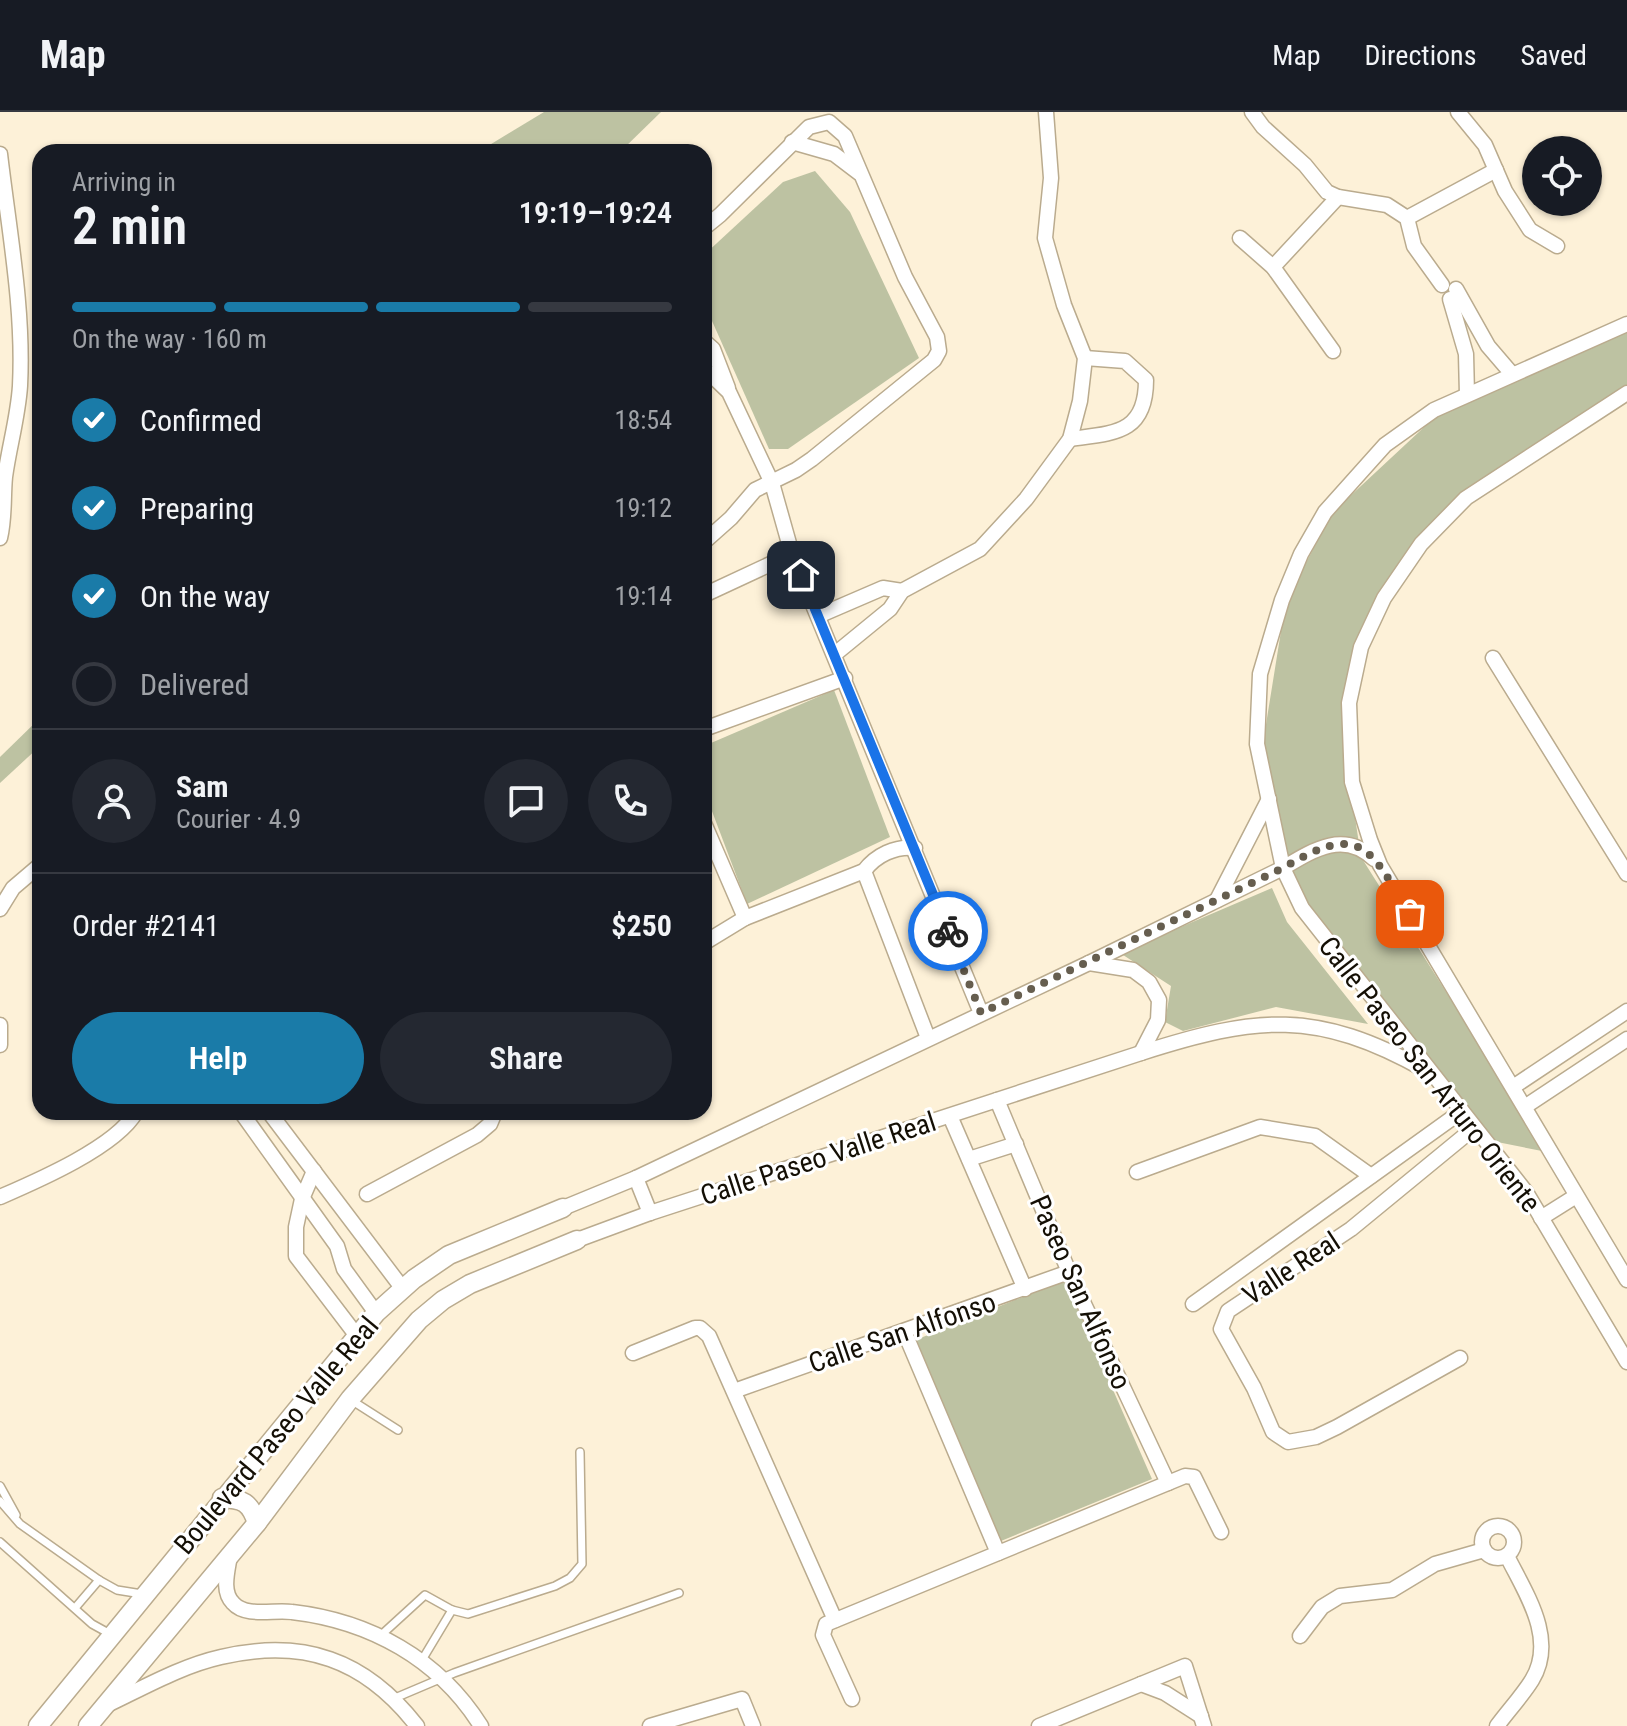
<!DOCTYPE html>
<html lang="en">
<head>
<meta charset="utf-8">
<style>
	body { margin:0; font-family:"Roboto Condensed",sans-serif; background:#242831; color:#f1f3f6; height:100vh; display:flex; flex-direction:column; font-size:30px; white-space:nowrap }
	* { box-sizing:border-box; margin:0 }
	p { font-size:26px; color:#9ea1a6 }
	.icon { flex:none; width:44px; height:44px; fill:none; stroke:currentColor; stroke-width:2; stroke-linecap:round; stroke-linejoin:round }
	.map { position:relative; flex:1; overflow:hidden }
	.sheet { position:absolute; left:32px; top:32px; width:680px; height:976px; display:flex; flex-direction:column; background:#171b24; border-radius:24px; box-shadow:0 2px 6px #0004 }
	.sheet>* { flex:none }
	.buttons { position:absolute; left:1522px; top:24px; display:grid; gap:16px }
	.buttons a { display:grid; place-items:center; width:80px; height:80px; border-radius:50%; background:#171b24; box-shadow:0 2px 6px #0004; font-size:40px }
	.pin { position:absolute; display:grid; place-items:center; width:68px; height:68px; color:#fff; margin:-34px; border-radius:16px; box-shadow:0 4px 12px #0006 }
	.courier { position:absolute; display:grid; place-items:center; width:80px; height:80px; margin:-40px; border:6px solid #1a73e8; border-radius:50%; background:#fff; color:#222; box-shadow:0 2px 10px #0007 }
	.head em { font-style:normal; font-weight:600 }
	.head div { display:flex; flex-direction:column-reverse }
	.head { display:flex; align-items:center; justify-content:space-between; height:136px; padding:0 40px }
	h1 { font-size:52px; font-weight:600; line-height:60px }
	.bar { display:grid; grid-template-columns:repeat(4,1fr); gap:12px 8px; align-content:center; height:96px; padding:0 40px }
	.bar i { height:10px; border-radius:6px; background:#363941 }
	.bar .current { background:#1a7ba8 }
	.bar p { grid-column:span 4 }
	.line { display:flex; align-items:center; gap:20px; padding:0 40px; border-top:2px solid #363941 }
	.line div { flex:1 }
	.round { display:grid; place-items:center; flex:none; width:84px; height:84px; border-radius:42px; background:#242831 }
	ol { padding:0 40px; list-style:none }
	li { display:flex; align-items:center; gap:24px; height:88px }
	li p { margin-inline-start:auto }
	li .icon { padding:8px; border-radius:50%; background:#1a7ba8; color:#fff; stroke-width:4 }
	li:last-child { color:#9ea1a6 }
	li i { width:44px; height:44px; border:4px solid #363941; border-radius:50% }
	.primary-button { display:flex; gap:16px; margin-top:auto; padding:16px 40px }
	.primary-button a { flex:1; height:92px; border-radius:48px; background:#1a7ba8; color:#fff; font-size:32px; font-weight:600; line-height:92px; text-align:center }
	.primary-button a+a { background:#242831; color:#f1f3f6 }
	header { display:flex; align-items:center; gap:48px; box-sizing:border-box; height:112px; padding:0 40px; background:#171b24; border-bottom:2px solid #363941 }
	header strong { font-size:38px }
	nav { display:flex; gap:44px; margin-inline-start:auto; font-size:28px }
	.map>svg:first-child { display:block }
	.green { fill:#bdc2a2 }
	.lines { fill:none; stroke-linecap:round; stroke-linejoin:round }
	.service-casing { stroke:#baab8e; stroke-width:10 }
	.minor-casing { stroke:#baab8e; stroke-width:17 }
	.tertiary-casing { stroke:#baab8e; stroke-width:21 }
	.service { stroke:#fff; stroke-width:7 }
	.minor { stroke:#fff; stroke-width:14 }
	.tertiary { stroke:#fff; stroke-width:18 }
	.done { stroke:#665e4f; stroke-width:8; stroke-dasharray:0 14.4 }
	.route { stroke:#1a73e8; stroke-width:10 }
	.labels { text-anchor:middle; stroke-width:6; stroke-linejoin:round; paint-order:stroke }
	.street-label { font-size:28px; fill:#140f05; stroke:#fff }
</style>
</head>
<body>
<header>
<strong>Map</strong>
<nav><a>Map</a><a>Directions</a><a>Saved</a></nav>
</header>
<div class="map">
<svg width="1627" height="1614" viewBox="0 0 1627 1614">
	<rect width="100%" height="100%" fill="#fdf1d8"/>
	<!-- green -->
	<g class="green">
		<polygon points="544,0 661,0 620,40 478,40"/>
		<polygon points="815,59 850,100 919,246 788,337 769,337 704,191 704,143 783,70"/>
		<polygon points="1627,219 1627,278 1418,427 1346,573 1348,659 1361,745 1547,1040 1487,1028 1305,788 1284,741 1263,631 1286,488 1333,400 1435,305"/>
		<polygon points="834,578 890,725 747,792 704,678 704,634"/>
		<polygon points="40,606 40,634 0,671 0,645"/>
		<polygon points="1272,776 1287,810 1368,912 1276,895 1183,919 1165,910 1171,874 1120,841"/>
		<polygon points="1065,1168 1152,1367 1001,1429 913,1229"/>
	</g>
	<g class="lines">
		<!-- service casing -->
		<g class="service-casing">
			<g id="service">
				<polyline points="351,1288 398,1318"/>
				<polyline points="0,1374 16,1403"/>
				<polyline points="0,1389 20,1412 99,1468 117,1478 142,1482"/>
				<polyline points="0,1430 92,1512 112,1523"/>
				<polyline points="75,1496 99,1468"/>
				<polyline points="379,1525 425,1483 452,1498 468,1502 555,1474 570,1466 582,1452 580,1340"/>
				<polyline points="422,1548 452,1498"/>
				<polyline points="395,1586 454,1561 679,1481"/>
			</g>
		</g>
		<!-- minor casing -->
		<g class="minor-casing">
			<g id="minor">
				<polyline points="1252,0 1263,15 1305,53 1327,80 1338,85 1387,93 1407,106 1414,134 1442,173"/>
				<polyline points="1458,0 1485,33 1505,79 1530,118 1557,134"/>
				<polyline points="792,30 834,42 859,61"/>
				<path d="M0,42C9,119 24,197 20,274C18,305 9,335 5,365C3,386 5,405 0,426"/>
				<polyline points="1407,106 1496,58"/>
				<polyline points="704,116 720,103 809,15 829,10 845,24 905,165 937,225 939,239 934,248 812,347 796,358 755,378 731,406 704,430"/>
				<polyline points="1240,126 1273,155 1333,239"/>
				<polyline points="1273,155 1338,85"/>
				<polyline points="1456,177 1488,234 1512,262"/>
				<polyline points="1450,187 1466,242 1467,283"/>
				<polyline points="1627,212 1434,298 1385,333 1325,400 1301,442 1282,488 1260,562 1257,632 1283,756 1302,796 1526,1080 1627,1250"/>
				<polyline points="704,229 713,237 728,276"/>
				<polyline points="704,256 729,280 772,371 792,442 981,901"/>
				<polyline points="1627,281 1466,386 1421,432 1384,486 1361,535 1349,591 1352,670 1370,728 1380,753 1627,1168"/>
				<path d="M1070,327C1114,321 1146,322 1146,268L1125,249L1085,246"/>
				<polyline points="704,483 792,442"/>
				<polyline points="818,504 883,476 902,479"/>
				<polyline points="835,542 890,497 902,479 980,437 1026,387 1070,327 1080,289 1085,246 1064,193 1045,126 1051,66 1046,0"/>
				<polyline points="1493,546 1627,762"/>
				<polyline points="704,617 845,566"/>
				<polyline points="704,711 745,806"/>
				<polyline points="864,759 928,926"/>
				<polyline points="1217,788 1269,687"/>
				<polyline points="0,797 13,776 40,753"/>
				<path d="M704,831L745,806L864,759C876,743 895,734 915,736"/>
				<polyline points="1089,851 1133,858 1149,870 1159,888 1158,908 1141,941"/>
				<polyline points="0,913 0,933"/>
				<polyline points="1513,975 1627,899"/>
				<polyline points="997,988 1069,1160 1168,1371"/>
				<polyline points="1526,994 1627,927"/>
				<polyline points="241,1000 337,1134 344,1157 376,1201"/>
				<polyline points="269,1000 403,1177"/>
				<polyline points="950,1004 1025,1177"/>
				<polyline points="969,1047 1016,1032"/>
				<polyline points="314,1059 302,1087 296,1115 296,1144 357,1224"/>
				<polyline points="1137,1060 1260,1015 1315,1024 1371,1064"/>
				<polyline points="636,1066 650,1101"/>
				<polyline points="367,1082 477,1023 490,1012 495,1000"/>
				<path d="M0,1085C37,1069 116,1035 136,1000"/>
				<path d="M563,1096L636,1066L1089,851L1283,756C1313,738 1344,718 1374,747"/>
				<polyline points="1541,1106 1576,1084"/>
				<path d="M577,1128L650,1101L1141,941C1257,904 1316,897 1425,958"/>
				<polyline points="1193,1192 1462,999"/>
				<polyline points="904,1219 998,1441"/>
				<polyline points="633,1241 695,1216 700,1216 709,1224 835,1508"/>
				<polyline points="1460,1246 1337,1315 1316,1325 1288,1330 1273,1320 1254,1276 1221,1217 1228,1199 1351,1117 1474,1016"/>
				<polyline points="734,1279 1069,1160"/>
				<circle cx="1498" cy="1430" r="16"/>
				<path d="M230,1443C228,1458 221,1479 233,1491C246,1506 275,1497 292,1500C370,1509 439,1547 481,1614"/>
				<polyline points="1300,1524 1322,1495 1340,1484 1392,1478 1435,1452 1484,1438"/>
				<polyline points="1141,1572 1165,1581 1201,1604"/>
				<polyline points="852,1587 823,1523 826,1512 1185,1364 1194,1365 1221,1420"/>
				<path d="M107,1593C143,1576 181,1554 221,1545C303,1526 365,1547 417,1614"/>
				<polyline points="650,1614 742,1587 753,1614"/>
				<polyline points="1039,1614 1185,1554 1204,1614"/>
				<path d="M1497,1614C1508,1599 1522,1584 1532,1568C1557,1527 1526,1482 1507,1444"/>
			</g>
		</g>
		<!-- tertiary casing -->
		<g class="tertiary-casing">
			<g id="tertiary">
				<path d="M222,1386C243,1387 250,1390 257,1411"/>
				<polyline points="38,1614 376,1201 414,1167 449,1143 563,1096"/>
				<polyline points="88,1614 257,1411 350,1287 419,1208 443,1188 470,1172 577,1128"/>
			</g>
		</g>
		<!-- service -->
		<use href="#service" class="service"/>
		<!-- minor -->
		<use href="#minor" class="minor"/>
		<!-- tertiary -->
		<use href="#tertiary" class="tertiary"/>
	</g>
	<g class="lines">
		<!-- done -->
		<path class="done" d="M948,819L981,901L1283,756C1361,709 1369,735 1410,802"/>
		<!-- route -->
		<polyline class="route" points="801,463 948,819"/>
	</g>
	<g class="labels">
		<!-- street labels -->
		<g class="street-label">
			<text transform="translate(1430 962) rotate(52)" y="10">Calle Paseo San Arturo Oriente</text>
			<text transform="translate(818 1046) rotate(-18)" y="10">Calle Paseo Valle Real</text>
			<text transform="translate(1291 1156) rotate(-33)" y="10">Valle Real</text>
			<text transform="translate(1081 1180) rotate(66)" y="10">Paseo San Alfonso</text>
			<text transform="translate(902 1220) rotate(-19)" y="10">Calle San Alfonso</text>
			<text transform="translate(276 1323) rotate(-50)" y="10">Boulevard Paseo Valle Real</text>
		</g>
	</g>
</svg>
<div class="buttons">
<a><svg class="icon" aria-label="locate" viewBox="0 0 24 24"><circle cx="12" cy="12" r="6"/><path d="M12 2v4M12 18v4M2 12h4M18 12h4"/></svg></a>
</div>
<div class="pin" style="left:1410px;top:802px;background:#ea580c"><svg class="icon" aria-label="bag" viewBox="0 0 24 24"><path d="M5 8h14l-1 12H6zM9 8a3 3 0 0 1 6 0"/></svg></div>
<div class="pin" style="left:801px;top:463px;background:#1f2937"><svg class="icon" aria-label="home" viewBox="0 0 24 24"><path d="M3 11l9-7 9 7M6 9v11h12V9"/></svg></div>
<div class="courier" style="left:948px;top:819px"><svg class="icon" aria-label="bike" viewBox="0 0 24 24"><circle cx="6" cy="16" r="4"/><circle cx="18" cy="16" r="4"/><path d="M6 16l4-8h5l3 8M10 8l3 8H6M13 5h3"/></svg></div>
<section class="sheet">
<div class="head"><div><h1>2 min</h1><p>Arriving in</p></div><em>19:19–19:24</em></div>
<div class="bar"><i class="current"></i><i class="current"></i><i class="current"></i><i></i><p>On the way · 160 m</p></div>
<ol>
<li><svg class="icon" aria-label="check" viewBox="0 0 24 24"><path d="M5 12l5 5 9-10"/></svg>Confirmed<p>18:54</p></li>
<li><svg class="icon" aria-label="check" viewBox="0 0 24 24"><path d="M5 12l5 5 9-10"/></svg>Preparing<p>19:12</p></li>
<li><svg class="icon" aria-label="check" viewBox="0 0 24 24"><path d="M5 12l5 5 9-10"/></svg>On the way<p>19:14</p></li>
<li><i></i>Delivered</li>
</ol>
<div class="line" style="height:144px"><a class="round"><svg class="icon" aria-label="person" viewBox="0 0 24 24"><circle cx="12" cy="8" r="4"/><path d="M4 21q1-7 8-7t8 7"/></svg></a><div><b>Sam</b><p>Courier · 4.9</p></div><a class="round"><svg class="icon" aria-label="chat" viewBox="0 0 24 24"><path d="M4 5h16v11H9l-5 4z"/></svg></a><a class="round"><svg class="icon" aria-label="phone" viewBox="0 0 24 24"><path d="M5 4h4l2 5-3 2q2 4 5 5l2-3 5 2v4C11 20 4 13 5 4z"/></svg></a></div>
<div class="line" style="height:104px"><div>Order #2141</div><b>$250</b></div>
<div class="primary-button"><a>Help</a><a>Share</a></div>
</section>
</div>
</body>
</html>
